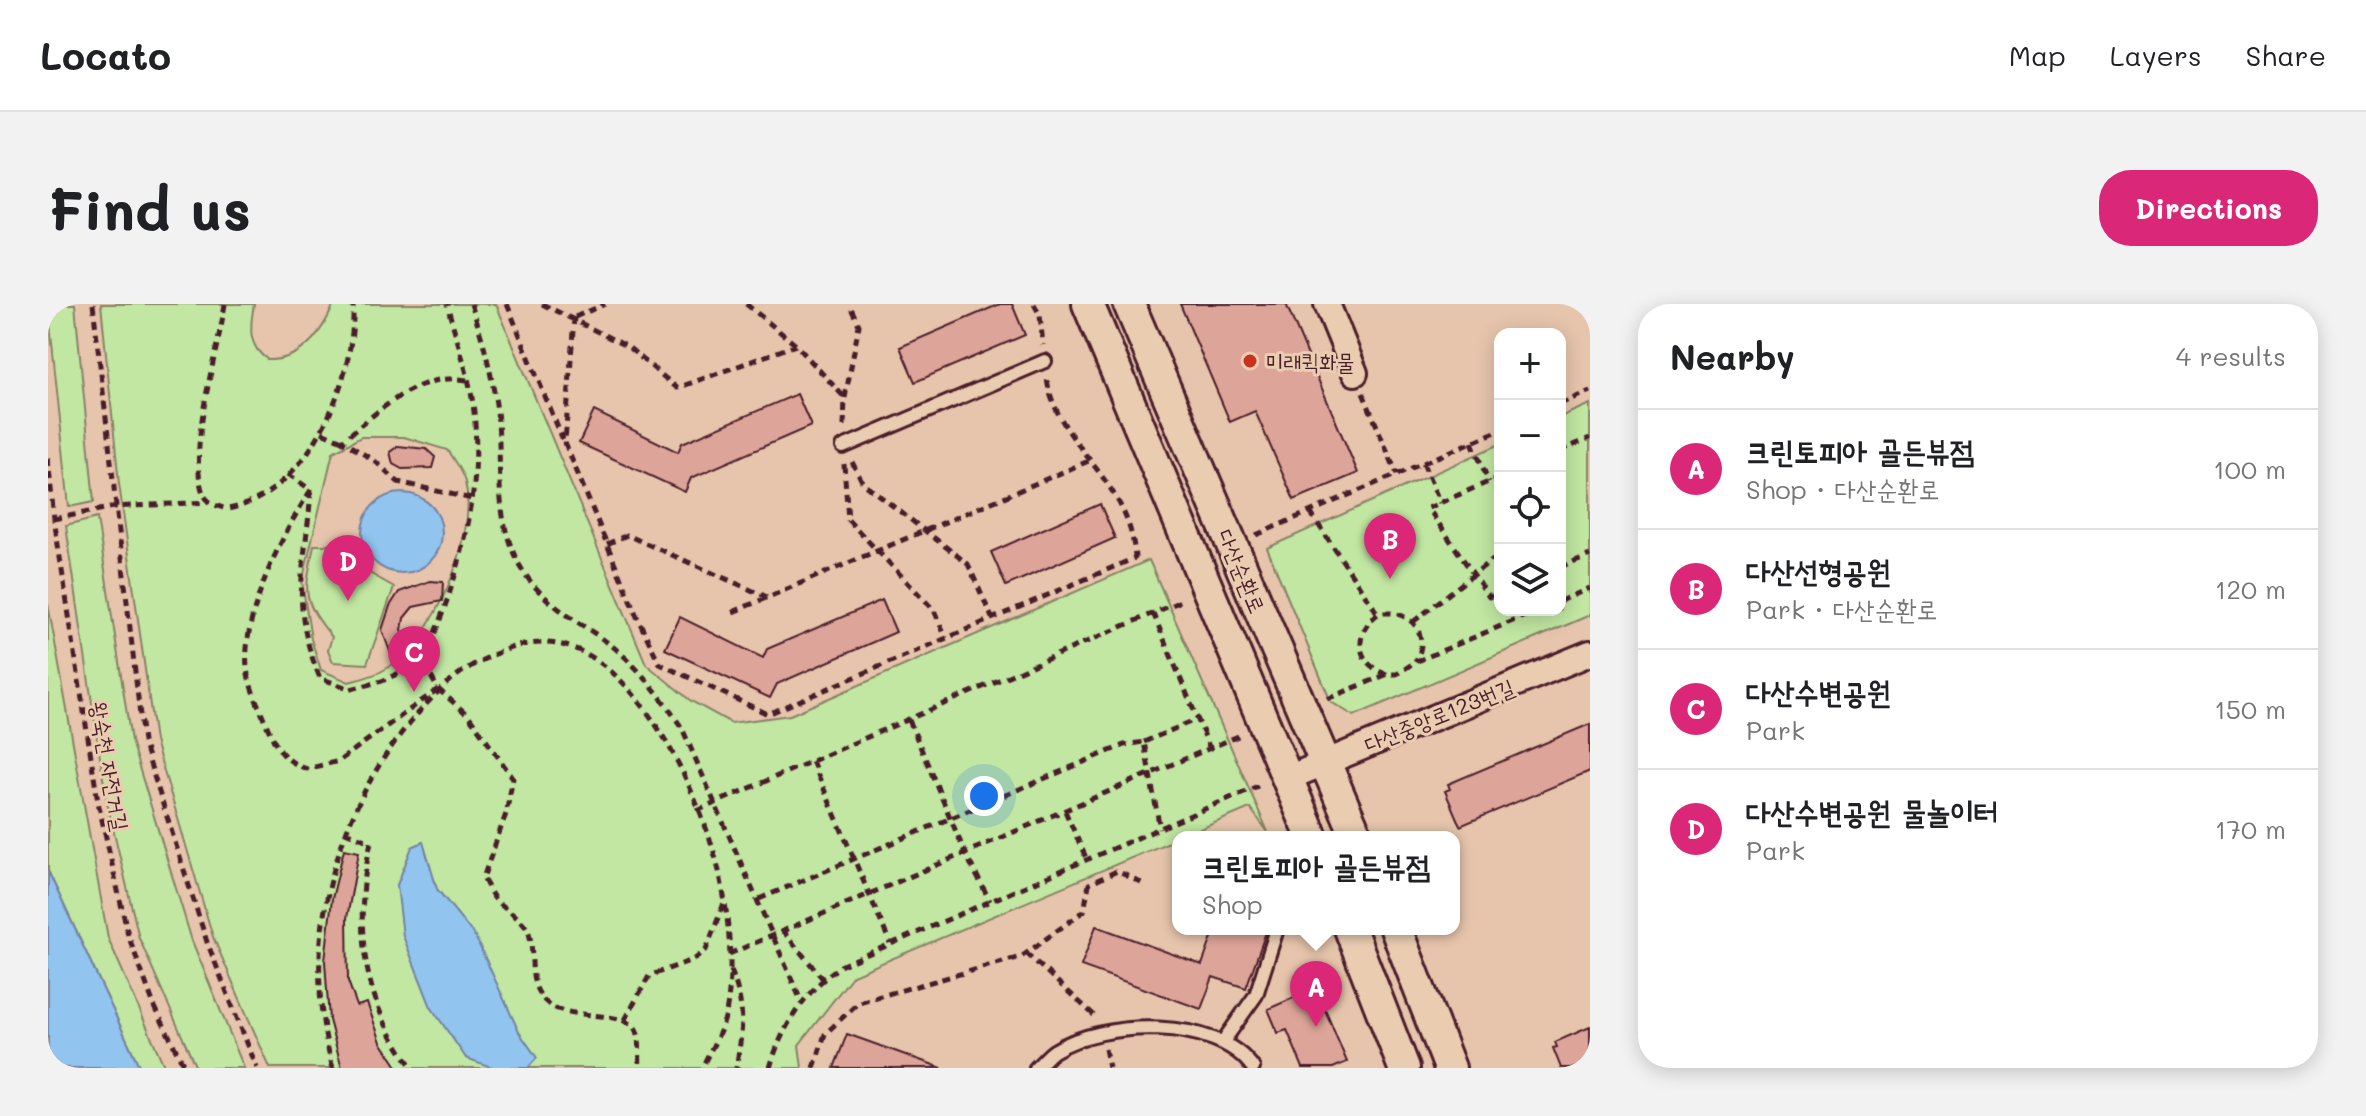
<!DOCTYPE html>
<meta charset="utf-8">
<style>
body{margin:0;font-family:Mali,"Poor Story",sans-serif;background:#f2f2f2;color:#202124}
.controls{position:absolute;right:24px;top:24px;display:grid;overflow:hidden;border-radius:16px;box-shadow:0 4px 20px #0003}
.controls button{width:72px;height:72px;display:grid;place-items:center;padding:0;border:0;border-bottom:2px solid #e0e0e0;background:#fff;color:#202124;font:40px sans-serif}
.you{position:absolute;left:936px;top:492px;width:28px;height:28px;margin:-20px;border:6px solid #fff;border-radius:50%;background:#1a73e8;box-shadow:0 0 0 12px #1a73e833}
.badge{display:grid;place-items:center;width:52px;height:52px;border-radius:50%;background:#db2777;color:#fff;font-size:26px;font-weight:700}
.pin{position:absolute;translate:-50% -66px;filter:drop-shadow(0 2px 4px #0008)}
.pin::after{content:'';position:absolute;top:42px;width:28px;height:24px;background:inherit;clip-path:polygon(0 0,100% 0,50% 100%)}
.popup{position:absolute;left:1124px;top:527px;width:288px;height:104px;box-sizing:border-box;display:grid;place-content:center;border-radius:16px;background:#fff;filter:drop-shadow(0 2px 6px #0005);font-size:26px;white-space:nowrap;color:#757577}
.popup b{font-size:30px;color:#202124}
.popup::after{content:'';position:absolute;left:50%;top:100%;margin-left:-16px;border:16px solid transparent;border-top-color:#fff}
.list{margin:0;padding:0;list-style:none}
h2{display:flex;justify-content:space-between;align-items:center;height:104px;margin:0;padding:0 32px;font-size:34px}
h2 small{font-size:26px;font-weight:400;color:#757577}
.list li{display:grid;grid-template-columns:52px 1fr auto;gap:24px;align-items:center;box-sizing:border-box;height:120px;padding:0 32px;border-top:2px solid #e0e0e0}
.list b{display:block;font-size:30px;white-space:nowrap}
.list p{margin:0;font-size:26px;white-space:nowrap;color:#757577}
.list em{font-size:26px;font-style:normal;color:#757577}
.icon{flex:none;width:44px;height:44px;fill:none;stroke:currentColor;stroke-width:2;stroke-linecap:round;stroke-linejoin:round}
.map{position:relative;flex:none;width:1542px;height:764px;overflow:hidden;border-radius:32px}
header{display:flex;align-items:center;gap:48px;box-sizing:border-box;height:112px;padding:0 40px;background:#fff;border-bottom:2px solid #e0e0e0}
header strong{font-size:38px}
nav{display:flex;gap:44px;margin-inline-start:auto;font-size:28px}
.intro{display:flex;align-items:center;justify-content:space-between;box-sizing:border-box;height:192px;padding:0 48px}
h1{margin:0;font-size:56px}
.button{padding:20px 36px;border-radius:32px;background:#db2777;color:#fff;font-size:28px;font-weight:700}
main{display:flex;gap:48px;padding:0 48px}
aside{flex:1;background:#fff;border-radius:32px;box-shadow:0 4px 20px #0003}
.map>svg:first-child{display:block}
.green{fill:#c1e7a2;stroke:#868366;stroke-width:2;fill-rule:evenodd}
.water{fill:#91c4ee;stroke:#7582a0;stroke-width:2}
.building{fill:#dda499;stroke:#4a1f2b;stroke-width:2}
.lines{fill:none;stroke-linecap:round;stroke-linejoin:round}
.service-casing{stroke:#4a1f2b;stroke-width:18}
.minor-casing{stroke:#4a1f2b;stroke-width:30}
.tertiary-casing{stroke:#4a1f2b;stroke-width:36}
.path{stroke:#4a1f2b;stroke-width:5;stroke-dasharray:8 6;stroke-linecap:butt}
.service{stroke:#eacdb1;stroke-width:12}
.minor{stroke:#eacdb1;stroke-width:24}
.tertiary{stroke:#eacdb1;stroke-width:30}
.poi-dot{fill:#c8321e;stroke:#eacdb1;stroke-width:3}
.labels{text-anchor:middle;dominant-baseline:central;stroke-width:6;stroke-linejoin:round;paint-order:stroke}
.poi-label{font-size:22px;fill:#4a1f2b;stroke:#eacdb1;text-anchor:start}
.street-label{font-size:22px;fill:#4a1f2b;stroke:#eacdb1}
</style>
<header>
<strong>Locato</strong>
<nav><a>Map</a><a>Layers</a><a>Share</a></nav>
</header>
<div class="intro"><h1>Find us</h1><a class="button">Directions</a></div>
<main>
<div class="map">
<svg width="1542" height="764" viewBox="0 0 1542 764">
<rect width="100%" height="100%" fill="#e7c5ac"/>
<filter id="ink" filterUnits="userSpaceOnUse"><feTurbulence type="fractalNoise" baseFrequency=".0125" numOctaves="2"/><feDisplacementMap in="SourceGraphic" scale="16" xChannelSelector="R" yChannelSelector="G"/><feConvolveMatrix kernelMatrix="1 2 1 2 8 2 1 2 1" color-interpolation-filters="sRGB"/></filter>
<g filter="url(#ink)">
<path class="green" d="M 0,0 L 27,0 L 46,198 L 21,203 Z
M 53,0 L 206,0 C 202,22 199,42 220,56 C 254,56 274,29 286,0 L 448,0 L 598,360 L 643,397 L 683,419 L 742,411 L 1101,256 L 1220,528 L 1202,504 L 805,671 L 751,741 L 754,764 L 222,764 L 165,633 L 107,437 L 71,180 ZM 313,133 L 356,133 L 399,146 C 405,155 414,167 417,178 C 431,233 385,338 336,366 C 326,372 312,375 301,378 L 273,366 L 263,335 L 254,278 L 285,148 Z
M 1542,100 L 1542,311 L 1306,412 L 1283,398 L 1219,244 L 1452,140 L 1452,306 L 1512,306 L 1512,113 Z
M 49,214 L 83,437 L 144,637 L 196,764 L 148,764 L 91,634 L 58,494 L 18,222 Z
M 266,241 L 283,241 L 293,253 L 346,283 L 319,360 L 285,358 L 280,346 L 284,333 C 252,294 257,289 266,241 Z
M 0,300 L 60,634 L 117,764 L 92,764 L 0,567 Z"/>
<path class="water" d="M314 229a40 40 0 1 1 80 0a40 40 0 1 1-80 0Z
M 375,538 L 389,585 L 427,632 L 471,728 L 489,754 L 480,764 L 446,764 L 418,754 L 383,703 L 355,632 L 349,581 L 364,543 Z
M 0,567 L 92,764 L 0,764 Z"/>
<path class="building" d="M 952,0 L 964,0 L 977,31 L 867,78 L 852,43 Z
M 1132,0 L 1238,0 L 1310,169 L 1246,196 L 1207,107 L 1182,118 Z
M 749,90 L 763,122 L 643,174 L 637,188 L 531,139 L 546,107 L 630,148 L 634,139 Z
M 350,142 L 378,145 L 387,153 L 384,164 L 354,165 L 345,160 L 342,148 Z
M 1052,200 L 1067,234 L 958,282 L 943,248 Z
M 382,277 L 395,278 L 394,297 L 365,303 L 356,314 L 354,326 L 359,339 L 343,350 L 334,326 L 342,302 L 351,288 Z
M 834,296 L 848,328 L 729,380 L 722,394 L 617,345 L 632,313 L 715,354 L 719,345 Z
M 1542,420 L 1542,467 L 1412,522 L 1397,487 L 1402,485 L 1400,480 Z
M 296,545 L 311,548 L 299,614 L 300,677 L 309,702 L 319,699 L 333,738 L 350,764 L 294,764 L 281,716 L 277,657 L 284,595 Z
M 1048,622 L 1154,661 L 1167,625 L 1219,625 L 1198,684 L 1165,673 L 1153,705 L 1033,662 Z
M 1268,684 L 1299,758 L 1285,764 L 1255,764 L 1239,726 L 1230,729 L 1220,705 Z
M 1542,723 L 1542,764 L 1513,764 L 1505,744 L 1509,743 L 1507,738 Z
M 799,730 L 894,764 L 786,764 Z"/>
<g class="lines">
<defs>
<path id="service" d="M 795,143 L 997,57
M 1174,739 L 1208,691 L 1229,625
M 988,764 C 994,759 1000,751 1006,747 C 1054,716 1170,712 1205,764"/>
<path id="minor" d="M 1279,0 L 1307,69
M 1240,474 L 1542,349"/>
<path id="tertiary" d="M 1040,0 L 1264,533
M 1081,0 L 1309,533
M 1302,625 L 1356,764
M 1348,625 L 1402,764"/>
</defs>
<use href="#service" class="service-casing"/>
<use href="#minor" class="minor-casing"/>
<use href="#tertiary" class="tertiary-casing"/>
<path class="path" d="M 45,0 L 95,438 L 159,638 L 209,764
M 177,0 C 170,48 139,144 155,189 C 159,199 170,203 180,205 C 262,190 308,74 305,0
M 423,0 C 435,35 444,70 449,107 C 455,161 444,212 472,262 C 494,300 529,316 563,341 C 592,364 614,394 634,424 L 754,699
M 459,0 L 515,136
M 494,0 L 580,43 L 629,84 L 748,41
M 698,0 L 748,41 L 797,94
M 986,0 L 992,11 L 995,41
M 526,13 L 517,139 L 590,315 L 612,360 L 720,410 L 1087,254 C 1083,176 1008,141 999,75
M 527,13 L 557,0
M 419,76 C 370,67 330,108 294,137 L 327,157 L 350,178 L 424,195
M 1315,89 L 1349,170
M 1512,100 L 1542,87
M 796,122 L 797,94 L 811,21 L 801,0
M 274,128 L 294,137
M 1424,138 L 1441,178
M 1512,147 L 1542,134
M 0,154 L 6,215 L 50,498 L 80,631 L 106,701 L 137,764
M 804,158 L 815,179 L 920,260 L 944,314
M 1375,159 L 1392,199
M 796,160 L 800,216 L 886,306 L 898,334
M 240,170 L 263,186 C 258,263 240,298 272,374 L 303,385 L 334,377 L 375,358
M 1452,173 L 1380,204 L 1441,293 L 1452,288
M 263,186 C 234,230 194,310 199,364 C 201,382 210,400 217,417 C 227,441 233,456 259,465 L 291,457 L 390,385 L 375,358 C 409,278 435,196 426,108 C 422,71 408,35 399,0
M 1262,208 L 1330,310
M 6,215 L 66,203 L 161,198
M 1208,231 L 1452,126
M 559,240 L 579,231 L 719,293
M 1512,263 L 1542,251
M 1512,297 L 1542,284
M 685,308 L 1043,156
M 1105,309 L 1162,445
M 1365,318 L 1445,255
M 1339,370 C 1307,361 1305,328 1330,310 C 1360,303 1385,330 1367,358
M 390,385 L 421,412 L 465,474 L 458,510 L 435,574 C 439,581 442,589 447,595 C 458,606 476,614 481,629 C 488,654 477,679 499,699 C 519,717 580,705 589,727 C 593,738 591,753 592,764
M 1279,395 L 1340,370 L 1349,370 L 1367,358 L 1491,306
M 861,416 L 917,549 L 942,597
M 1096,438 L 1149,415
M 764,457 L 842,639
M 649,507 L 1133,297
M 1017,507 L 1039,556
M 297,528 L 323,538 C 305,618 313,698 365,764
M 711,595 L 1076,441 L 1096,438 L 1112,525
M 734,626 L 775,675
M 978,649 L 1048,713
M 681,650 L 1195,430
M 683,666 C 698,707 695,723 688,764
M 577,716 L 601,672 L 647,655 L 658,646 L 676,599
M 1057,745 L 1061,764
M 285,764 C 251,648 284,515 359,422 C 380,398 397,377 425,361 C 454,345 485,333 518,342 C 596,362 658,503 673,576 C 681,616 686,668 678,709 C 675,727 661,747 654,764
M 722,764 C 733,724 759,684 794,661 L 1210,482
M 766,764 L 777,730 L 811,698 L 973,653 L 1036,607 L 1041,580 L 1069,567 L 1095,580"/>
<use href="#service" class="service"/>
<use href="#minor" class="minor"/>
<use href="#tertiary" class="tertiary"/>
</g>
</g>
<circle class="poi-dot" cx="1202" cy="57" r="8"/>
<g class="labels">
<g class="poi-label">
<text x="1218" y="57">미래퀵화물</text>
</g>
<g class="street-label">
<text transform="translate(1194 267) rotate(67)">다산순환로</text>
<text transform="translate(1391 411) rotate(-22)">다산중앙로123번길</text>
<text transform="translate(62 462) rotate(80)">왕숙천 자전거길</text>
</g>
</g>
</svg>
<div class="controls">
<button>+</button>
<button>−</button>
<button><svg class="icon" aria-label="locate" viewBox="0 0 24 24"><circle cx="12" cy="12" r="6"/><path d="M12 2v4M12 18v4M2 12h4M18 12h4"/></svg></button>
<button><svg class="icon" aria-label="layers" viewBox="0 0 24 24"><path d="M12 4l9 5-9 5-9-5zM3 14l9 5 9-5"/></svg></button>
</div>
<div class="you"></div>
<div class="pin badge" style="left:1268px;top:723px">A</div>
<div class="popup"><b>크린토피아 골든뷰점</b>Shop</div>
<div class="pin badge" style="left:1342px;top:275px">B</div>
<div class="pin badge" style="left:366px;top:388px">C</div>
<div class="pin badge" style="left:300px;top:297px">D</div>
</div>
<aside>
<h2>Nearby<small>4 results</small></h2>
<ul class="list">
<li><span class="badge">A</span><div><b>크린토피아 골든뷰점</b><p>Shop · 다산순환로</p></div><em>100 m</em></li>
<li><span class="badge">B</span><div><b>다산선형공원</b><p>Park · 다산순환로</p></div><em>120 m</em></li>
<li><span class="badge">C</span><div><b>다산수변공원</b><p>Park</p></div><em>150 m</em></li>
<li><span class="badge">D</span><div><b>다산수변공원 물놀이터</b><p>Park</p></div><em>170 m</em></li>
</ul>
</aside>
</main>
